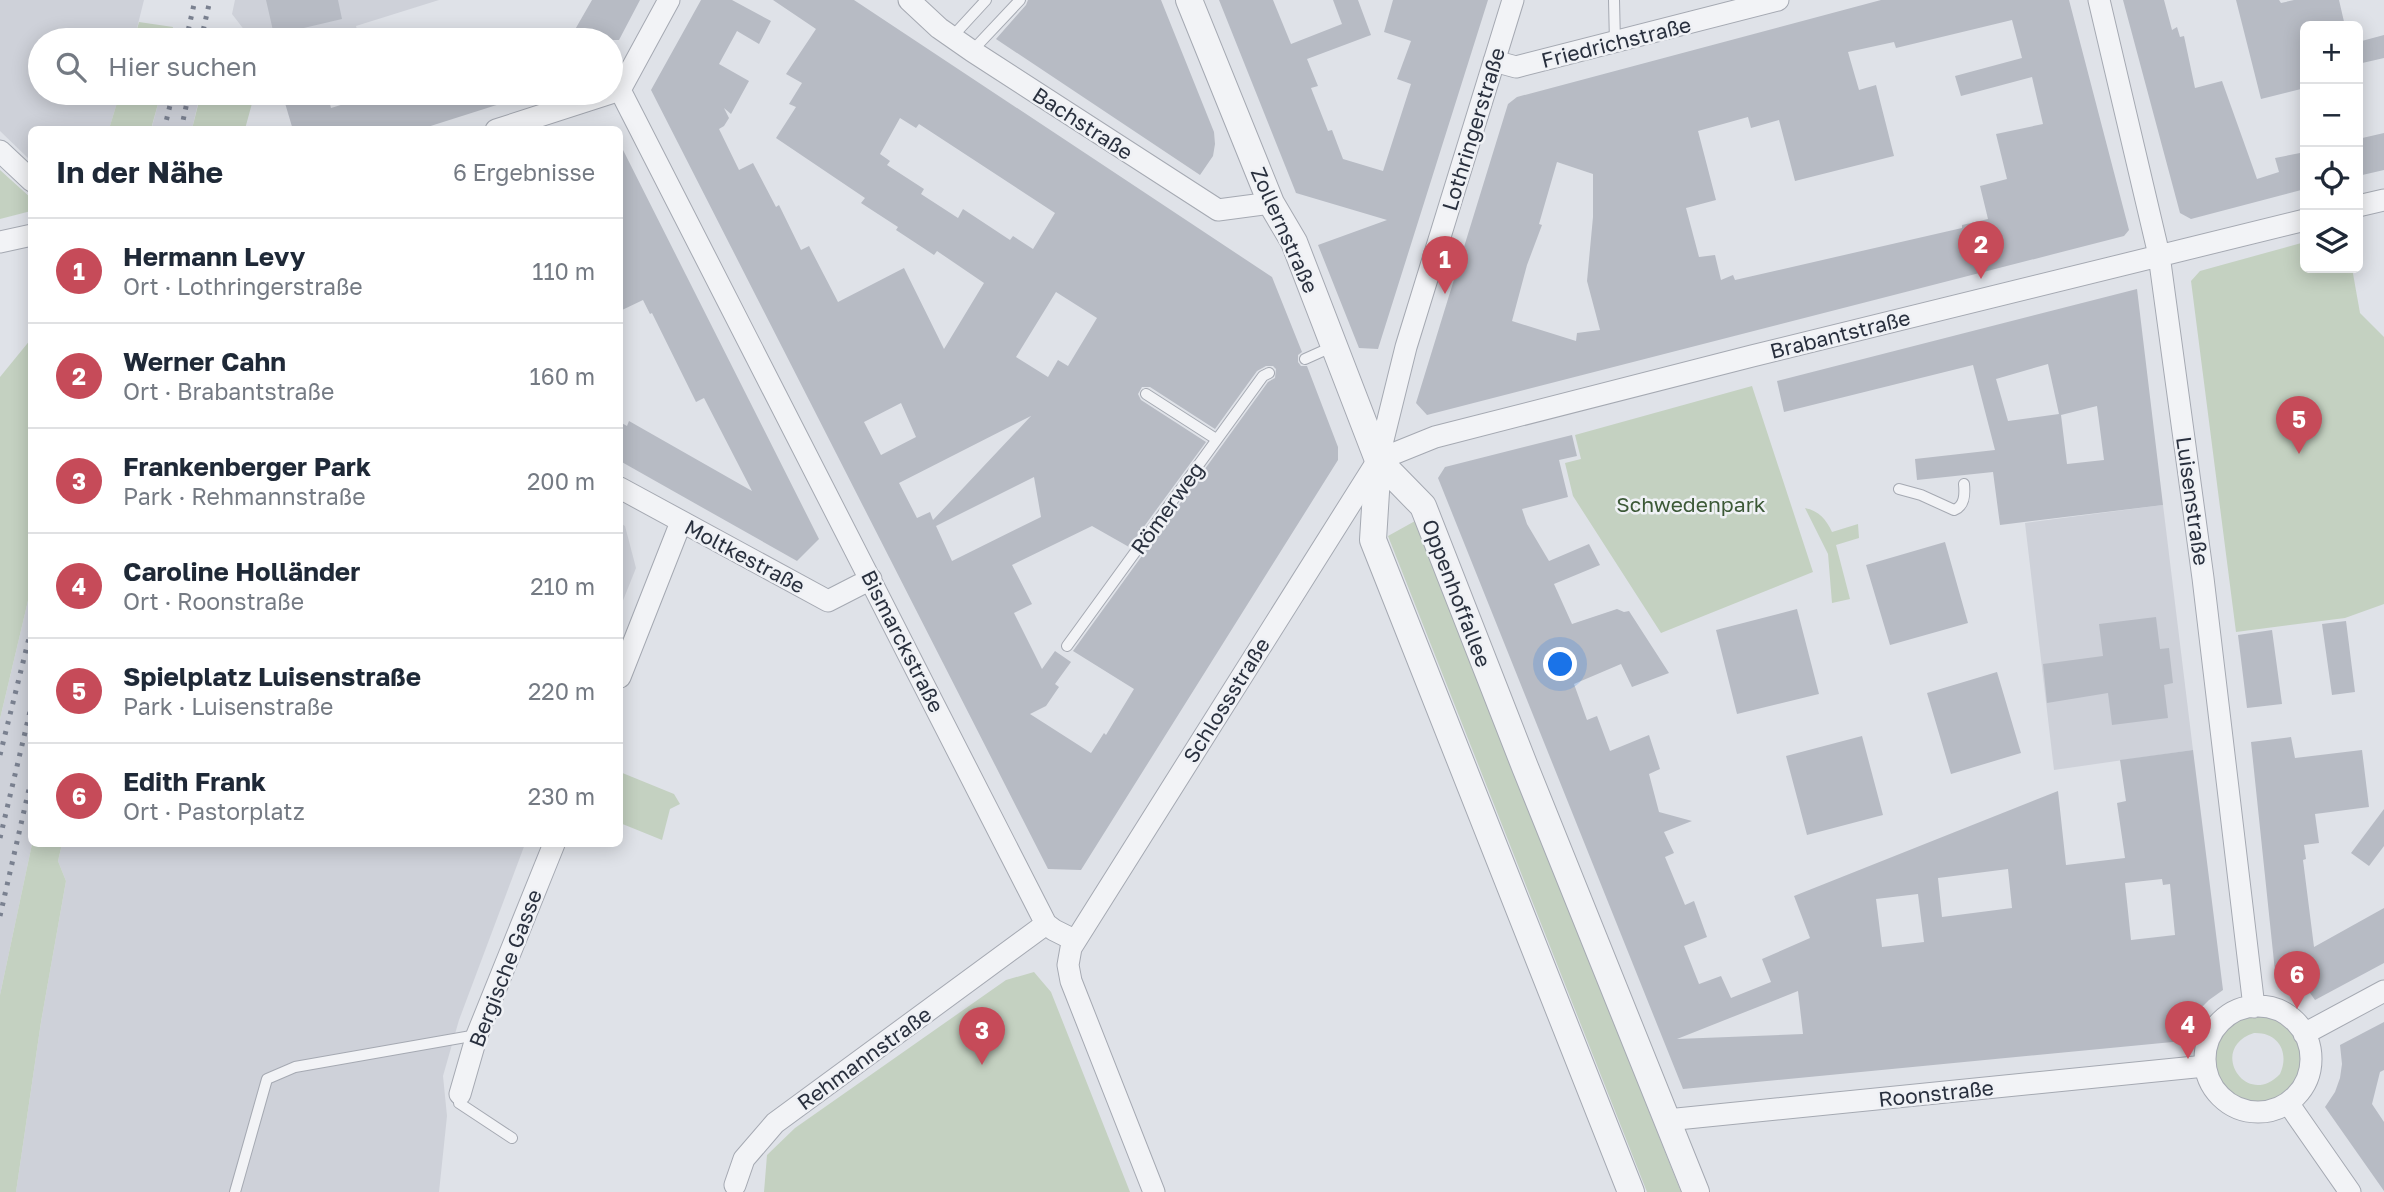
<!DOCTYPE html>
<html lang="de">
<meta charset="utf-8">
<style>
body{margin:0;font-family:"Golos Text",sans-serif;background:#f2f2f3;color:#1f2937}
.controls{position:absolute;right:21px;top:21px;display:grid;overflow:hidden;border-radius:10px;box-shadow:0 4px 18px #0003}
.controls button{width:63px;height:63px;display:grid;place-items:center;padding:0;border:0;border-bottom:2px solid #e0e1e3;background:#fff;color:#1f2937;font:35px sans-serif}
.you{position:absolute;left:1561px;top:665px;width:24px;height:24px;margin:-18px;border:5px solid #fff;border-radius:50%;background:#1a73e8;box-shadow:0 0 0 10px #1a73e833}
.badge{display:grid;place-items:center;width:46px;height:46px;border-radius:50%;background:#c64b59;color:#fff;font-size:23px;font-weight:700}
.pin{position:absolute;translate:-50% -58px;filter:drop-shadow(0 2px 4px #0008)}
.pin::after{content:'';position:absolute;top:37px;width:24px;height:21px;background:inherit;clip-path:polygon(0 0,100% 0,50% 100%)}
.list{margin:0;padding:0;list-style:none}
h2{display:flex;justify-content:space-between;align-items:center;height:91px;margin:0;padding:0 28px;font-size:30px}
h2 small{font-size:23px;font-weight:400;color:#747a83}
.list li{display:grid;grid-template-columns:46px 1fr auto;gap:21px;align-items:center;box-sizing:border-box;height:105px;padding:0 28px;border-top:2px solid #e0e1e3}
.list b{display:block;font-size:26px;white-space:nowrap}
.list p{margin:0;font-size:23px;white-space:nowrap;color:#747a83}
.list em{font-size:23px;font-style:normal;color:#747a83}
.icon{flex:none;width:38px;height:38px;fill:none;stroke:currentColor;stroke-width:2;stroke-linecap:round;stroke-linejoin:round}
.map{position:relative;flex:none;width:2384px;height:1192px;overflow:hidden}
.search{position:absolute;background:#fff;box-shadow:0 4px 18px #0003;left:28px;top:28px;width:595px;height:77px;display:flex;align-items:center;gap:18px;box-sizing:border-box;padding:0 24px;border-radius:38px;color:#747a83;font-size:26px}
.panel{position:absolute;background:#fff;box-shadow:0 4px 18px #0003;left:28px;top:126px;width:595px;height:721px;border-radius:10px}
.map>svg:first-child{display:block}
.built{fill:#ced1d9}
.green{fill:#c4d1c1;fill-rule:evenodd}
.building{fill:#b7bbc4;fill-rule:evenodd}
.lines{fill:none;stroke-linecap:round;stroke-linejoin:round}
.service-casing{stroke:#a5a9b2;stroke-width:12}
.minor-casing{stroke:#a5a9b2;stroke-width:23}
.tertiary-casing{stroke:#a5a9b2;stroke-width:28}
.service{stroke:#f2f3f6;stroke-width:10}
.minor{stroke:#f2f3f6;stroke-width:21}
.tertiary{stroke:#f2f3f6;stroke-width:26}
.rail{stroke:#7a8190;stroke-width:5;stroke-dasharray:3.5 7;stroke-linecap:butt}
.labels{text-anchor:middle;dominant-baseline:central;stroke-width:5;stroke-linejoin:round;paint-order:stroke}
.street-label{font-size:21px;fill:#29303e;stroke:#eff1f5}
.park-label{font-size:21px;fill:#3c5937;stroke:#eff1f5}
</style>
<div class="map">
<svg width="2384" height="1192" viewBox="0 0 2384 1192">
<rect width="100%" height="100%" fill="#dfe2e8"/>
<path class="built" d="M 0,0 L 144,0 L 134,40 L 40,40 L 40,93 L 120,93 L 109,129 L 32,130 L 31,161 L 0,131 Z
M 235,0 L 439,0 L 356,26 L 360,40 L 252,40 L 232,14 Z
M 160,97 L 198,103 L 192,129 L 151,130 Z
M 2163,505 L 2193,750 L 2054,770 L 2025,523 Z
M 620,523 L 625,526 L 636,568 L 620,608 Z
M 31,588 L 32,844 L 0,995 L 0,719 Z
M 62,844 L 525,844 L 459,1020 L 443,1076 L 447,1116 L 439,1192 L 16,1192 L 41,1022 L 66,881 L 58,861 Z"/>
<path class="green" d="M 139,22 L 173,27 L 171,40 L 134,40 Z
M 120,93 L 161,93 L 151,129 L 109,129 Z
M 201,93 L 259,93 L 258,95 L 254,96 L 245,129 L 192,129 Z
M 0,170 L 31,198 L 31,211 L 0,219 Z
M 2305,242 L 2305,268 L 2352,268 L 2360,313 L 2384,337 L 2384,604 L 2345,618 L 2236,632 L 2191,281 L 2200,271 Z
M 31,339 L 31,588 L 0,719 L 0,377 Z
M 1752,386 L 1813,572 L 1661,633 L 1573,496 L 1565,463 L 1581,459 L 1575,435 Z
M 1805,508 C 1819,511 1826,519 1832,532 L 1858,524 L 1859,538 L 1836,545 L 1850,599 L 1832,603 L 1828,554 Z
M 1415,521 L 1681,1192 L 1647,1192 L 1388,536 Z
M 620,772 L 674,794 L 680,804 L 670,809 L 662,840 L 620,823 Z
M 32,844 L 62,844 L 58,861 L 66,881 L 41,1022 L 16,1192 L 0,1192 L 0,995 Z
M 1034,972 L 1051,992 L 1130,1192 L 764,1192 L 767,1155 L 795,1128 L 1006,980 Z
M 2250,1015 C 2285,1015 2315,1043 2297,1079 C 2293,1086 2286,1093 2278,1097 C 2226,1126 2183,1040 2250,1015 ZM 2254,1033 C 2278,1032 2290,1052 2280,1074 C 2246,1110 2207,1048 2254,1033 Z"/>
<path class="building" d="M 266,0 L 338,0 L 342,19 L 274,35 Z
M 592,0 L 640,0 L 619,40 L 569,40 Z
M 701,0 L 732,0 L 771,21 L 759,44 L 737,31 L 719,64 L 749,81 L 731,114 L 724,108 L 729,118 L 724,126 L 719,129 L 739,170 L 753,163 L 776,207 L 779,205 L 801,250 L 809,246 L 838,302 L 904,268 L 944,349 L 984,283 L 937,251 L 934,255 L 896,230 L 898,227 L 861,203 L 865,198 L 776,138 L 796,107 L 789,104 L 802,83 L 786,74 L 816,29 L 773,0 L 854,0 L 1272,277 L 1302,352 L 1298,355 L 1298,362 L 1301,366 L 1307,366 L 1338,447 L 1338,460 L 1081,870 L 1048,869 L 651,90 ZM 900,118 L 916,128 L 919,124 L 1055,213 L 1033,249 L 1013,236 L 1010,240 L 963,209 L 958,218 L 921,194 L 924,189 L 887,165 L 890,161 L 880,154 ZM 1056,292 L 1097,318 L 1068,366 L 1058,360 L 1048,377 L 1016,357 ZM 1266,366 L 1273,366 L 1276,369 L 1275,378 L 1268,382 L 1073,651 L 1134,689 L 1106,735 L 1104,733 L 1091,753 L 1030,714 L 1046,706 L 1059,687 L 1055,684 L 1071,662 L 1055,651 L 1042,669 L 1014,613 L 1032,604 L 1012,565 L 1092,526 L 1129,547 L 1206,442 L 1141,400 L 1138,394 L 1142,387 L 1150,387 L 1215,429 L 1257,371 ZM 901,403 L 916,437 L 881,455 L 864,422 ZM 1031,416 L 933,520 L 930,512 L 917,518 L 899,483 ZM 1034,477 L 1041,517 L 952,561 L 936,526 Z
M 1028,0 L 1161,0 L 1214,132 L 1215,144 L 1213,156 L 1200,175 L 996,39 L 1026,5 Z
M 1219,0 L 1273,0 L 1291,44 L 1342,24 L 1333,0 L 1358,0 L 1371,35 L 1307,59 L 1318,86 L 1311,88 L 1328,131 L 1332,130 L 1343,159 L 1383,171 L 1411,84 L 1397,79 L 1411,41 L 1384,32 L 1393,0 L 1488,0 L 1378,349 L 1359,348 L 1318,245 L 1387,220 L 1296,193 Z
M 1881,0 L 2069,0 L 2129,230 L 2124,236 L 1427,415 L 1416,403 L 1508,104 L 1517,97 ZM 2012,20 L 2022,58 L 1955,76 L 1961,96 L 2032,77 L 2043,124 L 1996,134 L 2007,179 L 1980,186 L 1988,219 L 1962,225 L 1962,228 L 1735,280 L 1733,275 L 1721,280 L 1715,255 L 1699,257 L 1686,208 L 1716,200 L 1698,131 L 1748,117 L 1751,128 L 1779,120 L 1795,181 L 1894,156 L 1876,85 L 1859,90 L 1848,52 L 1894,42 L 1896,48 ZM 1557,162 L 1593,174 L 1593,217 L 1587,281 L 1600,330 L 1577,333 L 1576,341 L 1512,321 L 1527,265 L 1542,225 L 1539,224 Z
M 2123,0 L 2164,0 L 2172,30 L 2177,27 L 2180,37 L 2184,36 L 2195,88 L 2222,81 L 2257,179 L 2279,172 L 2275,158 L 2300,153 L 2305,173 L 2305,189 L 2191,219 L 2180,213 Z
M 2236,0 L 2279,0 L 2281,3 L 2294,0 L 2339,0 L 2345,26 L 2305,26 L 2305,88 L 2261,99 Z
M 2384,35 L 2384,58 L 2358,64 L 2358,42 Z
M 282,93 L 327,93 L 331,108 L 379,93 L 521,93 L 522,97 L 418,130 L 293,130 Z
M 2384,133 L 2384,170 L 2358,176 L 2358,139 Z
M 620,144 L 819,539 L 797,561 L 620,461 L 620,422 L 627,426 L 629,421 L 752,491 L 704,398 L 696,402 L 652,313 L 650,314 L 643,300 L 620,311 Z
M 2137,289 L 2163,505 L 2000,525 L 1993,472 L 1917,480 L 1915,459 L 1995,450 L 1973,365 L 1784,412 L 1777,381 ZM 2048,364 L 2059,414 L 2008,421 L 1996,379 ZM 2097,406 L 2104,460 L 2067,464 L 2061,415 Z
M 1572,435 L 1577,456 L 1559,460 L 1568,497 L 1522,509 L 1527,524 L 1549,561 L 1589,544 L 1600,565 L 1554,584 L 1572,624 L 1617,609 L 1624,612 L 1629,611 L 1669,673 L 1632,687 L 1621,664 L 1574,684 L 1587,720 L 1597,716 L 1610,751 L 1649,735 L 1660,769 L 1649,774 L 1659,812 L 1692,821 L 1664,832 L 1674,853 L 1665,857 L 1685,905 L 1694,901 L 1707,937 L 1684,946 L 1699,984 L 1721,976 L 1731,998 L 1771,982 L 1762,959 L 1810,938 L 1794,896 L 2058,791 L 2066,865 L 2125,858 L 2117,803 L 2126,801 L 2120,760 L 2193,750 L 2223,990 L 2209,1000 L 2198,1011 L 2189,1024 L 2183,1041 L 1683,1089 L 1438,478 L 1445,467 ZM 2008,869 L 2012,908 L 1942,917 L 1938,878 ZM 2162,879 L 2163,885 L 2170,884 L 2175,935 L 2131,940 L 2125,883 ZM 1918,894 L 1924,942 L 1882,947 L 1876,899 ZM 1798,991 L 1803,1034 L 1677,1039 Z
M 1945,542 L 1968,623 L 1890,645 L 1866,565 Z
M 1797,609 L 1819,694 L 1737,714 L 1716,630 Z
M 2156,617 L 2160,649 L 2169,648 L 2173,683 L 2164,685 L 2168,718 L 2112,725 L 2108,693 L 2047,703 L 2043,664 L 2103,656 L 2099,624 Z
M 2346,621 L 2355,692 L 2332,695 L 2322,624 Z
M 2272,630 L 2282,704 L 2247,708 L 2238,635 Z
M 1997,672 L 2021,753 L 1951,774 L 1927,693 Z
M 1862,736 L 1883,815 L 1807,835 L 1786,756 Z
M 2291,737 L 2295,758 L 2362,750 L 2369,807 L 2315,814 L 2319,843 L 2304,845 L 2306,859 L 2303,860 L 2314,947 L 2384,908 L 2384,963 L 2315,1000 L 2310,993 L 2300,987 L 2276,981 L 2251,742 Z
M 2384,809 L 2384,846 L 2369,866 L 2351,853 Z
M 2384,1022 L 2384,1070 L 2380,1072 L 2372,1104 L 2384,1122 L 2384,1191 L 2325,1107 L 2335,1092 L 2340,1078 L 2342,1064 L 2340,1045 Z"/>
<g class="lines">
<defs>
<path id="service" d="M 1614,0 L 1615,43
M 952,37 L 986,0
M 972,51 L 1020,0
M 1305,359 L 1334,346
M 1146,394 L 1216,439
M 1899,489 L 1921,495 L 1954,510 C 1965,506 1965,494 1964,484
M 1067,646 L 1263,376 L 1269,373
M 460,1094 L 459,1103 L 512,1138
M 235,1192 L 267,1079 L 295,1067 L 477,1035"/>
<path id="minor" d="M 909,0 L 939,28 L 972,51 L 1218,210 L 1271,203
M 2099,0 L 2159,255 L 2203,578 L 2254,1007
M 1494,61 L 1516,67 L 1778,0
M 620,90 L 1046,924 L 1054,930 L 1074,940
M 496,130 L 620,90 L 669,0
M 0,151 L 32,181
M 2358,206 L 2384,200
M 0,242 L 32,235
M 1378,460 L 1435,437 L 1752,356 L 2305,220
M 620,488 L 828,601 L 871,579
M 620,677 L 681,522
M2205 1059a53 53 0 1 1 106 0a53 53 0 1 1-106 0Z
M 2304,1034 L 2384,991
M 460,1094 L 477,1035 L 554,844
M 2288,1103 L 2350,1192
M 1667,1120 L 2205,1066
M 735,1185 L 744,1159 L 775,1123 L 1046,924
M 1154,1192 L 1071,981 L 1068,965 L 1071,948 L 1378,460 L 1406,347 L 1513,0"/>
<path id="tertiary" d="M 1189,0 L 1271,203 L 1294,242 L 1378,460 L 1423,506 L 1525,767 L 1696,1192
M 1378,460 L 1373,540 L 1631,1192"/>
</defs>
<use href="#service" class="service-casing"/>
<use href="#minor" class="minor-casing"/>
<use href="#tertiary" class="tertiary-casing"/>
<use href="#service" class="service"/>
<use href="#minor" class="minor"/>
<use href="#tertiary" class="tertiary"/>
<path class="rail" d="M 186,40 L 195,0
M 201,40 L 210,0
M 164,130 L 173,93
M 181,130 L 189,93
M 0,755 L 32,626
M 0,838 L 32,703
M 0,916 L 32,776"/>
</g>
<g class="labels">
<g class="street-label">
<text transform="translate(1616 42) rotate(-14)">Friedrichstraße</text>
<text transform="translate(1083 123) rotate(33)">Bachstraße</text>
<text transform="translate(1473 129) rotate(-73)">Lothringerstraße</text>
<text transform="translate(1285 230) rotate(66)">Zollernstraße</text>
<text transform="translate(1840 334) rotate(-14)">Brabantstraße</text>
<text transform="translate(2193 501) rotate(82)">Luisenstraße</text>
<text transform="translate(1167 508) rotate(-54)">Römerweg</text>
<text transform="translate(745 556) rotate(28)">Moltkestraße</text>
<text transform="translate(1457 593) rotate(69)">Oppenhoffallee</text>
<text transform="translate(903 641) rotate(63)">Bismarckstraße</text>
<text transform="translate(1226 700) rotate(-58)">Schlossstraße</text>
<text transform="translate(505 968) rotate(-69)">Bergische Gasse</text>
<text transform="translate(864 1058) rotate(-36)">Rehmannstraße</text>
<text transform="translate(1936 1093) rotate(-6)">Roonstraße</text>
</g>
<g class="park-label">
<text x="1691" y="504">Schwedenpark</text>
</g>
</g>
</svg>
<div class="controls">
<button>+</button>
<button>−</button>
<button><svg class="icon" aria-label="locate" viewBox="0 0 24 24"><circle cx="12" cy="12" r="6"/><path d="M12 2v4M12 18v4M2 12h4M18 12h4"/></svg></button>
<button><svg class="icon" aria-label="layers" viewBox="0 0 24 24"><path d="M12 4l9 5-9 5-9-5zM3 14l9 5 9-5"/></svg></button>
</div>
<div class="you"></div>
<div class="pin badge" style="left:1445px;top:294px">1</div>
<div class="pin badge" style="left:1981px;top:279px">2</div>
<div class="pin badge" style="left:982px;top:1065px">3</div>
<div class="pin badge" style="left:2188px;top:1059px">4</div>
<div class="pin badge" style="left:2299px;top:454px">5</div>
<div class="pin badge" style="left:2297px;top:1009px">6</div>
<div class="search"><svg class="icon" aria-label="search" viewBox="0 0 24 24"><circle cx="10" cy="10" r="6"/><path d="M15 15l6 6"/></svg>Hier suchen</div>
<section class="panel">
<h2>In der Nähe<small>6 Ergebnisse</small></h2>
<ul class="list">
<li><span class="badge">1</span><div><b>Hermann Levy</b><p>Ort · Lothringerstraße</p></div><em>110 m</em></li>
<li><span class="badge">2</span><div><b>Werner Cahn</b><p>Ort · Brabantstraße</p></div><em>160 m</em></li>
<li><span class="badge">3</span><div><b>Frankenberger Park</b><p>Park · Rehmannstraße</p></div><em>200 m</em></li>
<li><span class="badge">4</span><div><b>Caroline Holländer</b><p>Ort · Roonstraße</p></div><em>210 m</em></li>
<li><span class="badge">5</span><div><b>Spielplatz Luisenstraße</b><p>Park · Luisenstraße</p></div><em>220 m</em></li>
<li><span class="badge">6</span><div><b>Edith Frank</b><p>Ort · Pastorplatz</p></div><em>230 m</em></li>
</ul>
</section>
</div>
